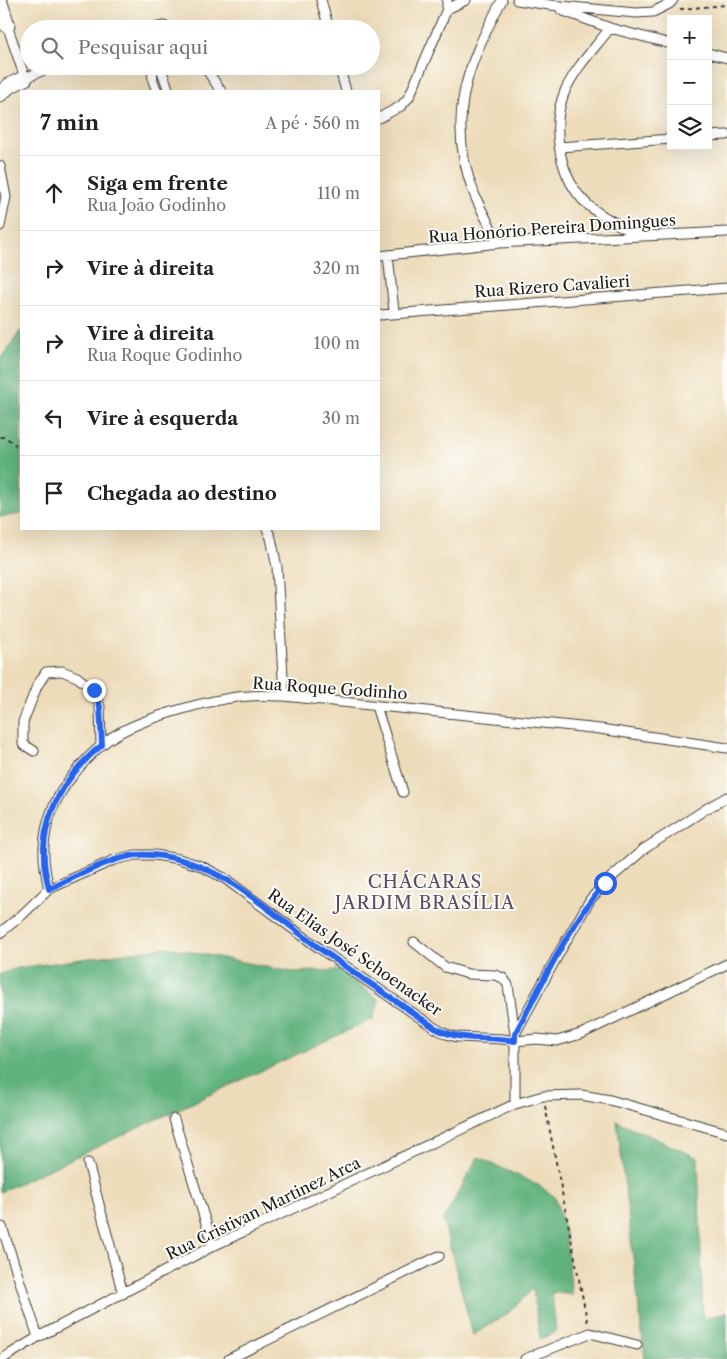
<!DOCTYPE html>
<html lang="pt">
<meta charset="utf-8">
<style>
body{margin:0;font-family:"Libre Caslon Text",serif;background:#f6f6f6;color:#222}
.controls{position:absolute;right:15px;top:15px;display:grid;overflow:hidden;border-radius:0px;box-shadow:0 5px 20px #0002}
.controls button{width:45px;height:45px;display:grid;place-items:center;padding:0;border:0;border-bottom:1px solid #e0e0e0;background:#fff;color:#222;font:25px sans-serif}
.stop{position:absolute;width:15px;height:15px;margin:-11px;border:4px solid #2563eb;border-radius:50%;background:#fff}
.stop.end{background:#2563eb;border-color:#fff;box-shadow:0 1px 5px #0008}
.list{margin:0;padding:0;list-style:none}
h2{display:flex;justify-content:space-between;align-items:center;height:65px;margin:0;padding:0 20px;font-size:21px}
h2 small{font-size:16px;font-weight:400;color:#767676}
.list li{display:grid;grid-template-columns:32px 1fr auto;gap:15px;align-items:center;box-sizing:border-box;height:75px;padding:0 20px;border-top:1px solid #e0e0e0}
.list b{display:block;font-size:19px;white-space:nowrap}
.list p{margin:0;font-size:16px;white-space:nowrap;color:#767676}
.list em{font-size:16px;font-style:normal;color:#767676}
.icon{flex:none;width:28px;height:28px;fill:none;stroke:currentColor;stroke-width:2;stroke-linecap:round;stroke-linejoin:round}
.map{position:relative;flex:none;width:727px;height:1359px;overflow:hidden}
.search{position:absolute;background:#fff;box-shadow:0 5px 20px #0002;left:20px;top:20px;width:360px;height:55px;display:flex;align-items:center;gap:12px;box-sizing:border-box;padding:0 18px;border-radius:28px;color:#767676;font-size:19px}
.panel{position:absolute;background:#fff;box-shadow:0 5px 20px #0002;left:20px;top:90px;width:360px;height:440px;border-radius:0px}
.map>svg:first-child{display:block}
.forest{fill:#61b27e;stroke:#3e674d}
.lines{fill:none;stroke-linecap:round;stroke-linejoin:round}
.minor-casing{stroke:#3b3934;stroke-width:11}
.trunk-casing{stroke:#3b3934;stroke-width:17}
.path{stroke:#3b3934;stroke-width:2;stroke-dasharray:4 4;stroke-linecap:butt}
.minor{stroke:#fff;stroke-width:9}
.trunk{stroke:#fff;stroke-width:15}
.route{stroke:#2563eb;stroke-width:6}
.labels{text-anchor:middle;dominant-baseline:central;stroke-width:4;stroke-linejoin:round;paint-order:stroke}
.street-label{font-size:16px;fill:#1c1c1c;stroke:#fdfcf7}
.neighbourhood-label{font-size:18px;letter-spacing:1px;fill:#594d64;stroke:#fdfcf7}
</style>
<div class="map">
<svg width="727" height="1359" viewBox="0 0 727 1359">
<rect width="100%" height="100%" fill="#fdfcf7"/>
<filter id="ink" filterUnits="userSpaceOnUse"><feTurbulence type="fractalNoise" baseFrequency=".02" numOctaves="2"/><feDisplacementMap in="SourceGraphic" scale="10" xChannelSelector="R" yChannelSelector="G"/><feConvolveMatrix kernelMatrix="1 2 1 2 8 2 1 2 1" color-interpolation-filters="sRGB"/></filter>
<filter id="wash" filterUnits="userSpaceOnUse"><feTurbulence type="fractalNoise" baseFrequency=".0096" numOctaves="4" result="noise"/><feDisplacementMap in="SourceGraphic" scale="20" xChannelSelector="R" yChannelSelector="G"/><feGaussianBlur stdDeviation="1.12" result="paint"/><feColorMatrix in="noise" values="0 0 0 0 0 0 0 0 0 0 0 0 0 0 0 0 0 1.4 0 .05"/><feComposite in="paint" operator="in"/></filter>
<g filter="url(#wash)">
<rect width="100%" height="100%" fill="#eddcba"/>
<path class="forest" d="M 21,330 L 21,514 L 0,517 L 0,358 L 4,355 Z
M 167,947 L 293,972 L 340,970 L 379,1000 L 373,1019 L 0,1192 L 0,974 L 18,968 Z
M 617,1121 L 698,1158 L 703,1319 L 727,1312 L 727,1359 L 645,1359 Z
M 478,1157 L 538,1185 L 555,1197 L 565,1233 L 572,1295 L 552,1292 L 556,1332 L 540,1339 L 533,1289 L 507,1314 L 473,1335 L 443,1220 Z"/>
</g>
<g filter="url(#ink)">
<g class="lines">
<defs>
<path id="minor" d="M 321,0 L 329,29
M 517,0 L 550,5 L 636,13 L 653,12 L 669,4 L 673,0
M 447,9 L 466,0
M 561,10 L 610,28 L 671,44
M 6,22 L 25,78 L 54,66
M 610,28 C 595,48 575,68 565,91 C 550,126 559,179 588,205 C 603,218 623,227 641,236
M 148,29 L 164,26 L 175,29
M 708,53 L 727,58
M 152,66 L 153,81 L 157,91
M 160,66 L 169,91
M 204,66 L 221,91
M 339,66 L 346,91
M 379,118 L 401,106 L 409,97 L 447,9 L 447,0
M 708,136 L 727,135
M 559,147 L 671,139
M 0,166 L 6,197 L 0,226
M 499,243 C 491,228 482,212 475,196 C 445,120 466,67 502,0
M 388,255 L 394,312
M 379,256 L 499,243 L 727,232
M 379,315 L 727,288
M 267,529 L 271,538 L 277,567 L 284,696
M 376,706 L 403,792
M 34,751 L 23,744 L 23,722 L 37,686 L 46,672 L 62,671 L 77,677 L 94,690 L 100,707 L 101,745
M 49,889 C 46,876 43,862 44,848 C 45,821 56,796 73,775 C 83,762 95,750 108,740 C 136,719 214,698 249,696 C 261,695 272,696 284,696 L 600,729 L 727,748
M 0,933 L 22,915 L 49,889 L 114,860 L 135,855 L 155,855 L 179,859 L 201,866 L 224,878 L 319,948 L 435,1028 L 446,1034 L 457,1037 L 502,1039 L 515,1041 L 537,1039 L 557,1041 L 581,1034 L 727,964
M 414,942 L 445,967 L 468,974 L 495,975 L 503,978 L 508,985 L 515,1034
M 515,1104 L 515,1034 L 559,953 L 590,900 L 605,883 L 644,849 L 706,809 L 727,797
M 174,1119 L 213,1246
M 88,1163 L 123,1294
M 2,1227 L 38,1337
M 2,1359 L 38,1337 L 213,1246 L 515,1104 L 543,1096 L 581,1095 L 610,1100 L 727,1133
M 229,1359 L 439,1256
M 525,1359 L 590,1333 L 637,1345"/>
<path id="trunk" d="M 0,3 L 7,25
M 0,94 L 9,86 L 25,78"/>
</defs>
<use href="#minor" class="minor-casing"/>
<use href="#trunk" class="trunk-casing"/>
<path class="path" d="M 680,9 L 727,5
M 0,437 L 5,437 L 21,449
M 545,1106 L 588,1325"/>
<use href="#minor" class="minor"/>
<use href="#trunk" class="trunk"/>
</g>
</g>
<g class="lines" filter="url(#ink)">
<path class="route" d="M 94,690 L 100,707 L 102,745 C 67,773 42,813 44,859 C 44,869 47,879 49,889 C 74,878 111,857 137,855 C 210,851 264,908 319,948 C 357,975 396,1001 435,1028 C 463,1043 485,1035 515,1041 L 515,1034 C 543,983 567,928 605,883"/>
</g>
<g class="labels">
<g class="street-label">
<text transform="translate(552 228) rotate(-4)">Rua Honório Pereira Domingues</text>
<text transform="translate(552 286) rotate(-4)">Rua Rizero Cavalieri</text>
<text transform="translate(330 688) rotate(4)">Rua Roque Godinho</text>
<text transform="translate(355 952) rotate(35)">Rua Elias José Schoenacker</text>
<text transform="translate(263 1208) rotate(-26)">Rua Cristivan Martinez Arca</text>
</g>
<g class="neighbourhood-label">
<text x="425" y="882">CHÁCARAS<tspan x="425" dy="21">JARDIM BRASÍLIA</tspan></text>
</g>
</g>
</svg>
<div class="controls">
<button>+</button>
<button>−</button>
<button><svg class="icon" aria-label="layers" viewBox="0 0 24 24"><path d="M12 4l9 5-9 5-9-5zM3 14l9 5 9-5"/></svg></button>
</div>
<div class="stop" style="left:605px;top:883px"></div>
<div class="stop end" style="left:94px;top:690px"></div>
<div class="search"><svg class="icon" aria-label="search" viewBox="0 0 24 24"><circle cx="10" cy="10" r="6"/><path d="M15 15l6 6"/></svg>Pesquisar aqui</div>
<section class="panel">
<h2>7 min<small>A pé · 560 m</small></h2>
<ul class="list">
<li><svg class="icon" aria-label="ahead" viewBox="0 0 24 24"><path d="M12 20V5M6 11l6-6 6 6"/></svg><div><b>Siga em frente</b><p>Rua João Godinho</p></div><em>110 m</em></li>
<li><svg class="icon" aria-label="right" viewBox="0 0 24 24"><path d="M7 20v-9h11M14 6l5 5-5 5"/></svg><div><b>Vire à direita</b></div><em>320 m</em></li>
<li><svg class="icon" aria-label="right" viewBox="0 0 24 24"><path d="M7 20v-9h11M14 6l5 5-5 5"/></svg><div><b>Vire à direita</b><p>Rua Roque Godinho</p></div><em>100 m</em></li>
<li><svg class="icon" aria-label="left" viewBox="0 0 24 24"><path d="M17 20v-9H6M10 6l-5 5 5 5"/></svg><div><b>Vire à esquerda</b></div><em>30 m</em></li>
<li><svg class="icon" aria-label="arrive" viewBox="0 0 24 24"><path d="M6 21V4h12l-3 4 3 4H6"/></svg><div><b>Chegada ao destino</b></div></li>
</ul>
</section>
</div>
